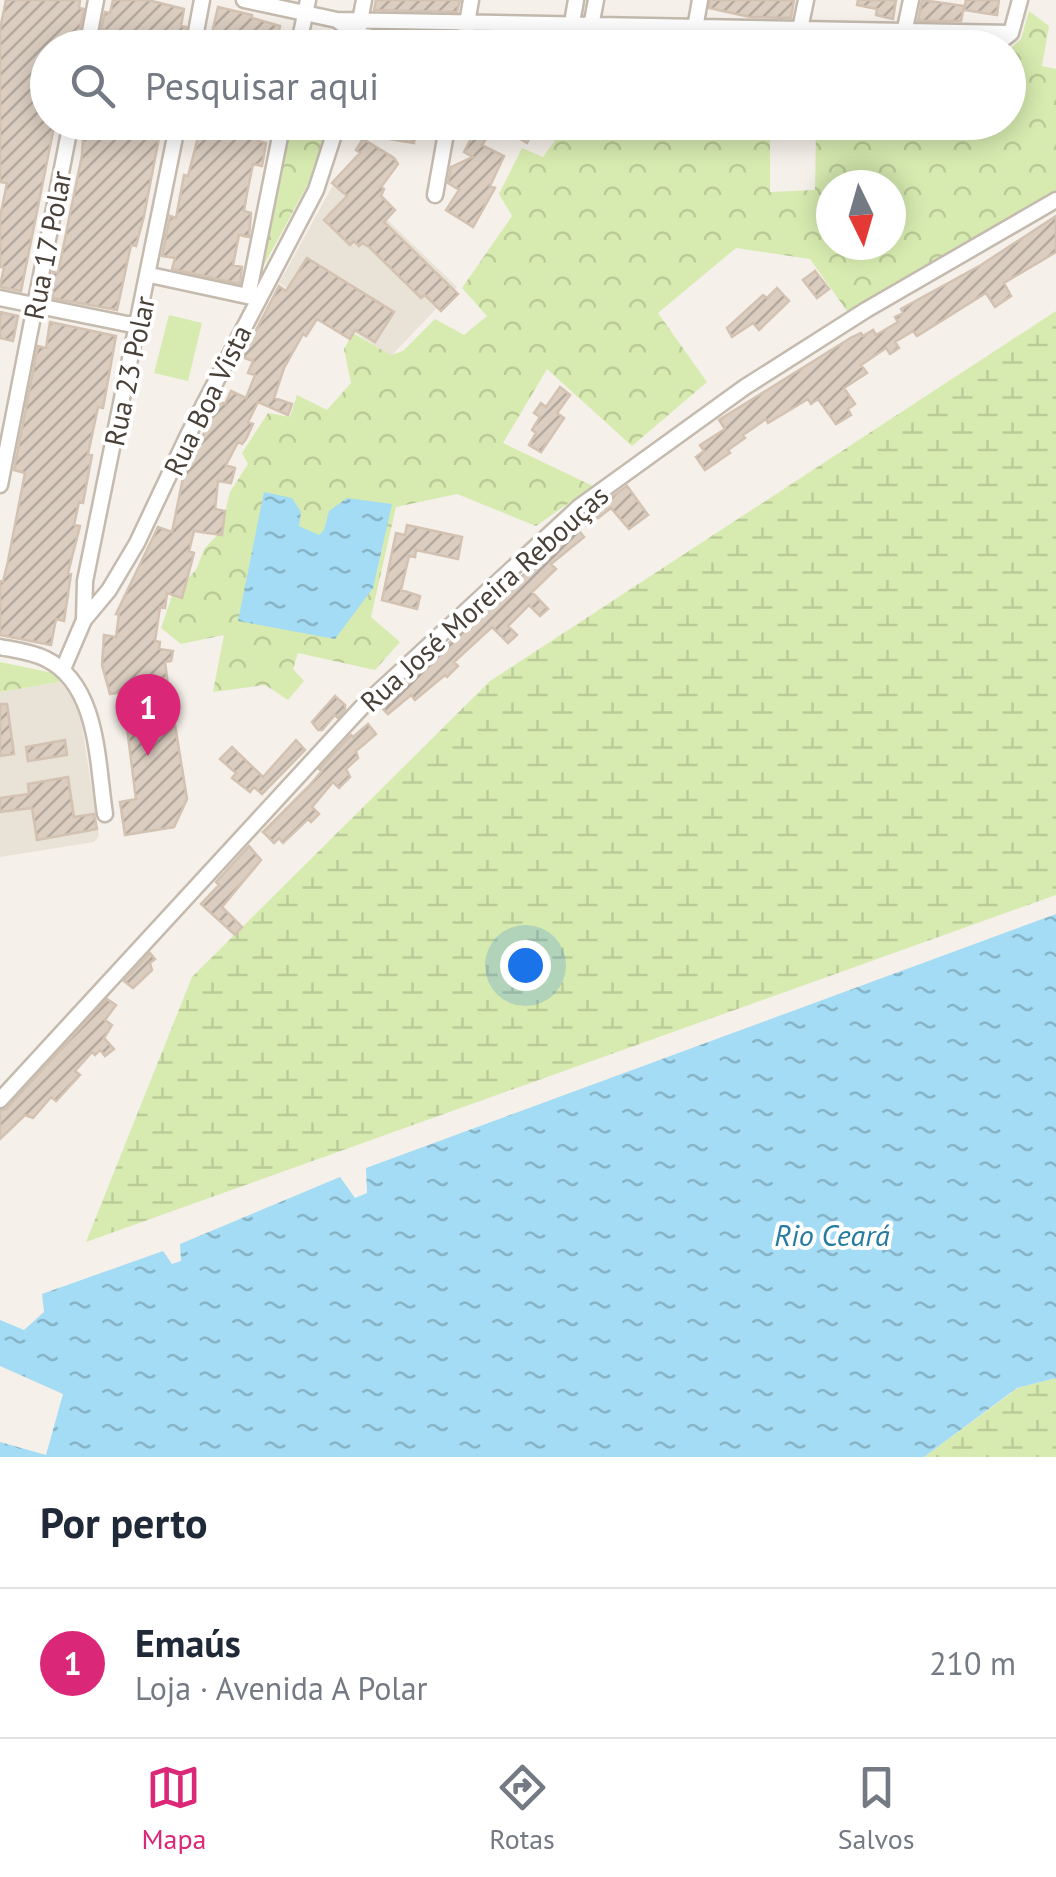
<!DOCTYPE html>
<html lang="pt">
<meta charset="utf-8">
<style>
body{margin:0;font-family:"PT Sans",sans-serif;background:#f2f2f3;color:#1f2937}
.compass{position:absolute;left:816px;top:170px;width:90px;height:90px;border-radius:50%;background:#fff;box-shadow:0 5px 25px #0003;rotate:175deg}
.you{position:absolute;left:525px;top:965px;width:35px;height:35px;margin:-25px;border:8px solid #fff;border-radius:50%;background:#1a73e8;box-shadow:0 0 0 15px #1a73e833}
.badge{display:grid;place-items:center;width:65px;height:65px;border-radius:50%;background:#db2777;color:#fff;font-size:32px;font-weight:700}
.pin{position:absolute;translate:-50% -82px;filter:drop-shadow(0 2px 5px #0008)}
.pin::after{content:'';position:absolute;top:52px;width:35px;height:30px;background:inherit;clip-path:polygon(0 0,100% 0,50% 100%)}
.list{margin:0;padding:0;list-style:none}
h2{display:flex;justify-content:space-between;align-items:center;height:130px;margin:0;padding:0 40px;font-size:42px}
h2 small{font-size:32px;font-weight:400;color:#747a83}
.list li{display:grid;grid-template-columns:65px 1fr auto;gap:30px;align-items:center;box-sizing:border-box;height:150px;padding:0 40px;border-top:2px solid #e0e1e3}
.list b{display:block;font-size:38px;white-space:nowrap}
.list p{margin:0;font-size:32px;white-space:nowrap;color:#747a83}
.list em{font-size:32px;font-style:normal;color:#747a83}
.icon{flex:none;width:55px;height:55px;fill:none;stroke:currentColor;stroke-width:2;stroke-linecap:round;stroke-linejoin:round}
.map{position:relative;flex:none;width:1056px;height:1457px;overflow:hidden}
.search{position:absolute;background:#fff;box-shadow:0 5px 25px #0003;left:30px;right:30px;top:30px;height:110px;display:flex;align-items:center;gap:25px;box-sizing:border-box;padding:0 35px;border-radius:55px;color:#747a83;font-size:38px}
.sheet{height:280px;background:#fff}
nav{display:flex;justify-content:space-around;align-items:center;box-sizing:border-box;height:140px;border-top:2px solid #e0e1e3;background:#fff;font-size:28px;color:#747a83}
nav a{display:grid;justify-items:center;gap:5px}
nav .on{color:#db2777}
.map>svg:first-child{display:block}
.residential{fill:#e9e2d7}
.forest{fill:url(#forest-crowns);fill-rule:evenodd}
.wetland{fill:url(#wetland-marsh)}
.garden{fill:#d7ebb0}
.water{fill:url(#water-ripples)}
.building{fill:url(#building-hatch);stroke:#d3c2b1;stroke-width:2.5}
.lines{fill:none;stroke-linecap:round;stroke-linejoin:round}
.minor-casing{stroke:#c4baae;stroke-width:19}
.minor{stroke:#fff;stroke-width:14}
.labels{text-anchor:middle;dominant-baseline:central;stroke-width:8;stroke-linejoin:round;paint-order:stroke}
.street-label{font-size:28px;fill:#494037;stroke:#fff}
.water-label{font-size:30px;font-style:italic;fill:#267ba2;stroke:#fff}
</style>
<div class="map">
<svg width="1056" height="1457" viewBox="0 0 1056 1457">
<defs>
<pattern id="forest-crowns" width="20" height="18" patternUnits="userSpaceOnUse" patternTransform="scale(2.5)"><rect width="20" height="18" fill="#d7ebb0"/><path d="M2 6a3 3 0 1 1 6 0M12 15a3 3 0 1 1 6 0" fill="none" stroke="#bacb98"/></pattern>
<pattern id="wetland-marsh" width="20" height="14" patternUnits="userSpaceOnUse" patternTransform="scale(2.5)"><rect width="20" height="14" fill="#d7ebb0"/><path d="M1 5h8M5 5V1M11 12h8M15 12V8" fill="none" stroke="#bacb98"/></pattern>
<pattern id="water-ripples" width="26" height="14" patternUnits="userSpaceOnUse" patternTransform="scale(2.5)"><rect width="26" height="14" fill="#a3dcf4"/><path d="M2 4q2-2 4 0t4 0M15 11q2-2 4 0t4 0" fill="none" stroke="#87b4c6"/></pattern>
<pattern id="building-hatch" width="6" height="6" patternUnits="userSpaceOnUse" patternTransform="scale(2.5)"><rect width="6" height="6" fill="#dbcec1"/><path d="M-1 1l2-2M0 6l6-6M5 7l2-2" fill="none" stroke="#b4a99e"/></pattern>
</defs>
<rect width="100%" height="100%" fill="#f5f0e9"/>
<path class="residential" d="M 333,185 L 363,213 L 373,206 L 457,287 L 391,356 L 279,283 Z
M 60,682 L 74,697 L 81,719 L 99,836 L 94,842 L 0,857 L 0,692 Z"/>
<path class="forest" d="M 1029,11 L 1049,26 L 1042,66 L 1056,69 L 1056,190 L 985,239 L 847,311 L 810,259 L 736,248 L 658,313 L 707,382 L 632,446 L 547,369 L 503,443 L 593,486 L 536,526 L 457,494 L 396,507 L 371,617 L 400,642 L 375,670 L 298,653 L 293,669 L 304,681 L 288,700 L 265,685 L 213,692 L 224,635 L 181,644 L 161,628 L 173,593 L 196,570 L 204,549 L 220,532 L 230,492 L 248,464 L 242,453 L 268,413 L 290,417 L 297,395 L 327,410 L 351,383 L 344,349 L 353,333 L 391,355 L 403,351 L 435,319 L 464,335 L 487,316 L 462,288 L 512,216 L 499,194 L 522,148 L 543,157 L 558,136 L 547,123 L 770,123 L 770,192 L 815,190 L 816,130 L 880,122 L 1008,122 L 1009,50 L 1021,39 ZM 831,185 L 891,185 L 891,245 L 831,245 Z
M 288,123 L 328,123 L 308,184 L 258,276 Z
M 0,662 L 58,674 L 60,682 L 0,692 Z"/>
<path class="wetland" d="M 1056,311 L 1056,895 L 86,1242 L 192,977 L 490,681 Z
M 1056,1378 L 1056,1457 L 924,1457 L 1018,1388 Z"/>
<path class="garden" d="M 169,315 L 202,323 L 188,381 L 154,373 Z"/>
<path class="water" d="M 264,492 L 292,498 L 301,512 L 299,526 L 319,535 L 324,530 L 329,511 L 347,498 L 392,504 L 373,588 L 335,639 L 238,621 Z
M 1056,914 L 1056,1378 L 1017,1388 L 924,1457 L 0,1457 L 0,1442 L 46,1455 L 63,1394 L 0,1366 L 0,1320 L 24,1330 L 44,1312 L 42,1294 L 163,1251 L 172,1264 L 181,1261 L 180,1244 L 340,1177 L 355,1198 L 367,1193 L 366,1168 Z"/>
<path class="building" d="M 6,0 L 80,0 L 79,8 L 84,9 L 76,48 L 48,48 L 48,122 L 55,122 L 21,291 L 0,287 L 4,267 L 0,267 L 0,217 L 7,183 L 0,182 L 0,29 Z
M 113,0 L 148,0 L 184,9 L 181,26 L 186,27 L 182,48 L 102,48 L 106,30 L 101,29 L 105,12 L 110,13 Z
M 376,0 L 460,0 L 457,12 L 374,10 Z
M 710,0 L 794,0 L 791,18 L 750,17 L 709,8 Z
M 858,0 L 896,0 L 893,19 L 876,15 L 877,9 L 857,5 Z
M 922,0 L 964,6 L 961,21 L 918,21 Z
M 966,0 L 999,0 L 997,15 L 964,10 Z
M 218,7 L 252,15 L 252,18 L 280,26 L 276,48 L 214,48 L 217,34 L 212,33 Z
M 84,122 L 162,122 L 144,216 L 136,246 L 131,245 L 117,310 L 52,298 L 53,291 L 49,290 L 53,272 L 58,273 L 82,155 Z
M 202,122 L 218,122 L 218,127 L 223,127 L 222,130 L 243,134 L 245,122 L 261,122 L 258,141 L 266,143 L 262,166 L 253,164 L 247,193 L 244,211 L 251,213 L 249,237 L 239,235 L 233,265 L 242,267 L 240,284 L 172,269 L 175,258 L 162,256 L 170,216 L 176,218 L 184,175 L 188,176 Z
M 373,122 L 417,122 L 414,143 L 366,135 Z
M 458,122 L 537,122 L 527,143 L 495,124 L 482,145 L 504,156 L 490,186 L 495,188 L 473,227 L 446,210 L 459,190 L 448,183 L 451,167 L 473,157 L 464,152 L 474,133 Z
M 363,139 L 394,158 L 398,164 L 381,187 L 384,189 L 381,196 L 395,210 L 384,222 L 458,294 L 441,311 L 425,295 L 421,298 L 369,247 L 362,243 L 359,246 L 354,241 L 350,245 L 324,220 L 347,196 L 332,183 L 360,153 L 356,150 Z
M 1056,216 L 1056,252 L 1004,283 L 1011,296 L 995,307 L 986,293 L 917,336 L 913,331 L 895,342 L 899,348 L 890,354 L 886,348 L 861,365 L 867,373 L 844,388 L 855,404 L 848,409 L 851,415 L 836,424 L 818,399 L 811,404 L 808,399 L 768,423 L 766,419 L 743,435 L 745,438 L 728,450 L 730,453 L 705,470 L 696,457 L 704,451 L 700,445 L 725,429 L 719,420 L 852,337 L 861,333 L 863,336 L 873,330 L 876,335 L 898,322 L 895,317 L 903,313 L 901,309 L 981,265 Z
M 307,258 L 394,312 L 375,342 L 355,330 L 350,339 L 317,319 L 306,336 L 303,334 L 284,368 L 274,398 L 292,404 L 288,415 L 258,402 L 248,422 L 253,424 L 246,439 L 242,444 L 238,442 L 226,465 L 235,468 L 231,483 L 218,481 L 215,509 L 225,511 L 222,535 L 194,531 L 189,551 L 194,553 L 182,598 L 167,593 L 165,608 L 160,607 L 155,641 L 160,642 L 159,649 L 173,651 L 171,661 L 165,662 L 168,685 L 110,694 L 102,665 L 104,635 L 116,637 L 119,614 L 116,614 L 158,527 L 172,532 L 184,473 L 220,402 L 225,404 L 231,391 L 246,398 L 255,375 L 248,373 L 253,361 L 242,357 L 279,286 L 286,291 Z
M 815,271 L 829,289 L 817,298 L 803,280 Z
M 777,288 L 789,301 L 759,330 L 753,323 L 732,337 L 727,328 L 763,295 L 767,298 Z
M 0,312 L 18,316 L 13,341 L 0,338 Z
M 50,322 L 116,336 L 103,408 L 98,407 L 88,454 L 92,455 L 83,503 L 79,502 L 74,525 L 80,526 L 68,573 L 71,574 L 64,621 L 56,619 L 51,645 L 0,635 L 0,581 L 3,582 L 8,561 L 25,473 L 14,470 L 38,346 L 46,348 Z
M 560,387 L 570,395 L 557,413 L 564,418 L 541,452 L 529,445 L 536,433 L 532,430 L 540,417 L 534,413 L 541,403 L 546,407 Z
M 627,486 L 648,515 L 629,529 L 611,508 L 598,518 L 592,511 Z
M 407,525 L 462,537 L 458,559 L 416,550 L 415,557 L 409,556 L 401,590 L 420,596 L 417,609 L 382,600 L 396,533 L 405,535 Z
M 576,527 L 584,537 L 551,564 L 556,569 L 532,592 L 548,609 L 540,616 L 529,605 L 508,626 L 517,635 L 508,643 L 492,627 L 454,662 L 458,666 L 447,677 L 445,675 L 415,700 L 411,695 L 388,714 L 380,706 Z
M 335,696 L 345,705 L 345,709 L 338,718 L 335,715 L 322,730 L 318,730 L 312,722 Z
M 0,704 L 7,704 L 14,754 L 0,756 Z
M 368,724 L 376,734 L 356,751 L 358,758 L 346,769 L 350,777 L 339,788 L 333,782 L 312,807 L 319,814 L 311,822 L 308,819 L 283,843 L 279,838 L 274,843 L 263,832 L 309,786 L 322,771 L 319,769 L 351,735 L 353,737 Z
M 175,725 L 187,799 L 174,827 L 125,835 L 120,802 L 136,799 L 127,728 Z
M 65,740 L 67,755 L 28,761 L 26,747 Z
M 296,740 L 305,750 L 262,794 L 254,787 L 250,792 L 232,778 L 236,773 L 220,759 L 232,747 L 263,777 Z
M 68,777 L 74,817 L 94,814 L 97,829 L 37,840 L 32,808 L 0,812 L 0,798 L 29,794 L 28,784 Z
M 249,846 L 261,860 L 222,907 L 242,927 L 235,935 L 201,904 L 219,885 L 216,882 Z
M 150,953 L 155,959 L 150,963 L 152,970 L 133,988 L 124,981 Z
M 107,999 L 116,1005 L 105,1020 L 112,1025 L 104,1038 L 114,1049 L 105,1056 L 100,1050 L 95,1055 L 92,1052 L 75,1071 L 80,1075 L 56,1101 L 51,1097 L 33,1118 L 25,1115 L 0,1139 L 0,1110 L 6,1109 Z"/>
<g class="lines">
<defs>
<path id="minor" d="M 244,0 L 337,20 L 1011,33
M 338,21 L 358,35 L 378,38 L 937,48
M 466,29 L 471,0
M 590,32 L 596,0
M 570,34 L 576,0
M 694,34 L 700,0
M 799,34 L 806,0
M 903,38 L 911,0
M 87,48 L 96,0
M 193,48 L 202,0
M 298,48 L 308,0
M 355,48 L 364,0
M 992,48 L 1011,33 L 1020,0
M 435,195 L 448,122
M 150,275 L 256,298
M 248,296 L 283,122
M 0,298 L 137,326
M 0,485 L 71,122
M 84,620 L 85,581 L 178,122
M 0,647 C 15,650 32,652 46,659 C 99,685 97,763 105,814
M 63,669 L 84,620 L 109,590 L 137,543 L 188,435 L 316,190 L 338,122
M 0,1100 L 361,708 L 579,507 L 745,387 L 866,310 L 1056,200"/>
</defs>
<use href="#minor" class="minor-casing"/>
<use href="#minor" class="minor"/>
</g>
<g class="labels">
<g class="street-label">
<text transform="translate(47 245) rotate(-79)">Rua 17 Polar</text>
<text transform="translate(129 371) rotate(-78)">Rua 23 Polar</text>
<text transform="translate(207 400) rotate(-64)">Rua Boa Vista</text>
<text transform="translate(484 598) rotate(-42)">Rua José Moreira Rebouças</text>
</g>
<g class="water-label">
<text x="832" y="1234">Rio Ceará</text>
</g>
</g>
</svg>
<svg class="compass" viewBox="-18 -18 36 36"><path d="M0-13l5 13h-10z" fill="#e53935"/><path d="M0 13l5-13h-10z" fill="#747a83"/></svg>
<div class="you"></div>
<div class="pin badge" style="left:148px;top:756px">1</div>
<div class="search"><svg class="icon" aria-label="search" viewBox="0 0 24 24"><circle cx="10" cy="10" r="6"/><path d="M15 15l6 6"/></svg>Pesquisar aqui</div>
</div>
<section class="sheet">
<h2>Por perto<small></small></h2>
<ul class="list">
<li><span class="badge">1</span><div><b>Emaús</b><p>Loja · Avenida A Polar</p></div><em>210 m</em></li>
</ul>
</section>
<nav>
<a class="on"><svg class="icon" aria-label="map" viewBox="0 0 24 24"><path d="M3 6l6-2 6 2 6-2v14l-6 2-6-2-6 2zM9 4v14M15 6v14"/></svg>Mapa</a>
<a><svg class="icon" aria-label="directions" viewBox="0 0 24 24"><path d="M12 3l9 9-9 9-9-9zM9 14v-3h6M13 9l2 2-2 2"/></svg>Rotas</a>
<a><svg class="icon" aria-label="saved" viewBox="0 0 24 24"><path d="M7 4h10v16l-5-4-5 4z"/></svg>Salvos</a>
</nav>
